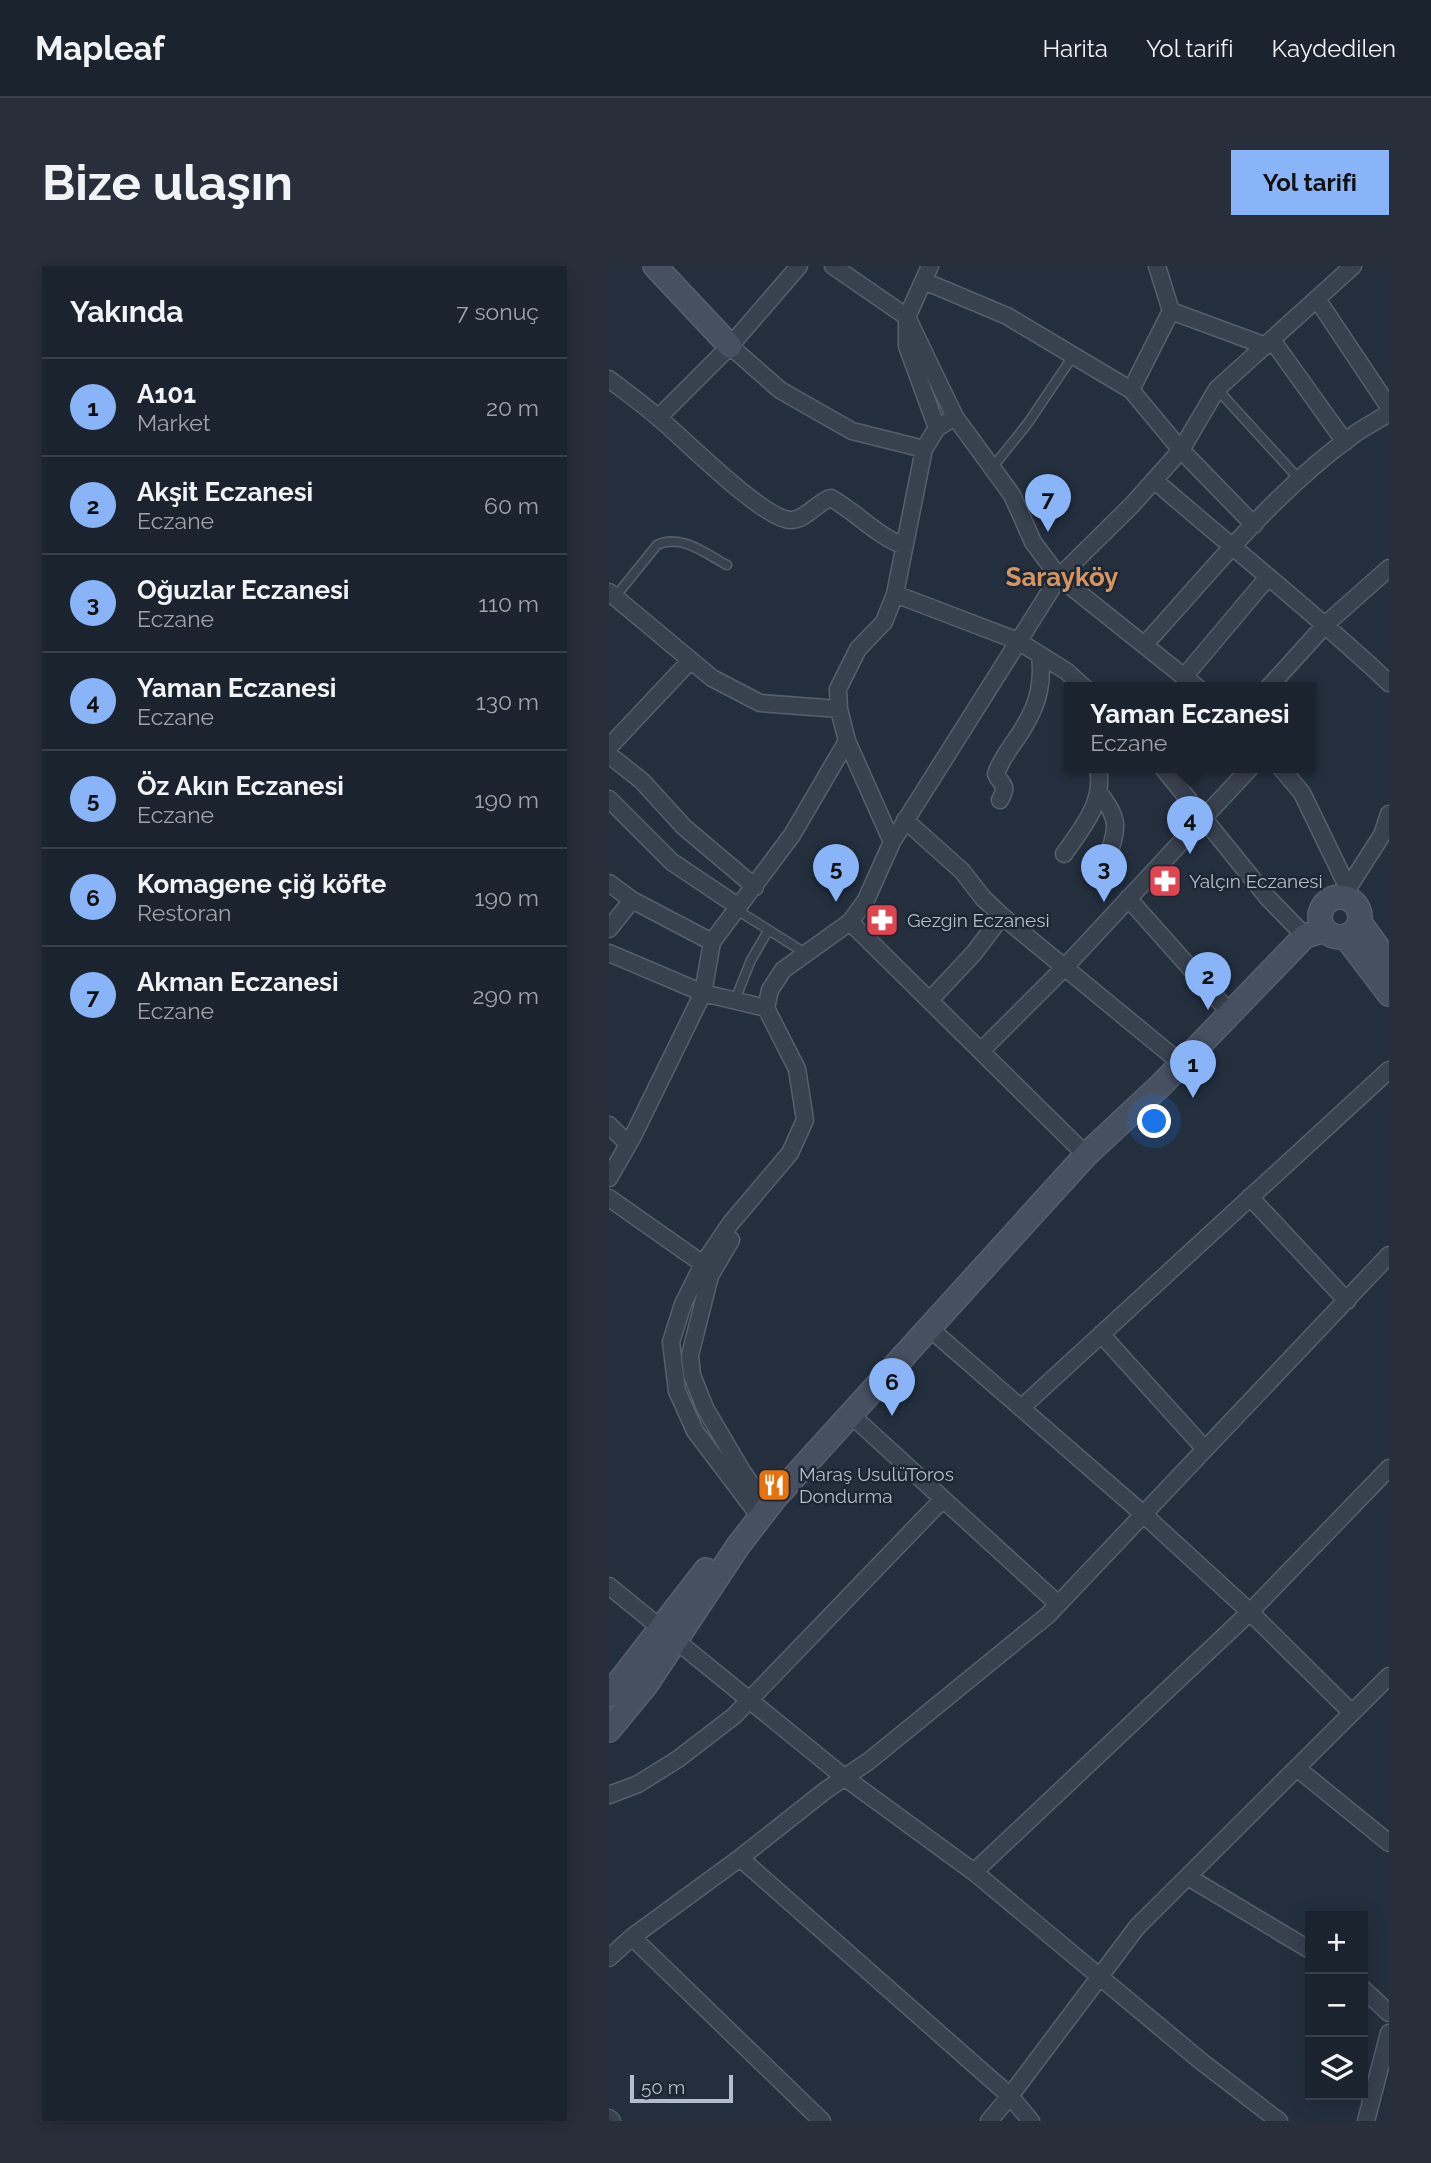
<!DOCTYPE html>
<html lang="tr">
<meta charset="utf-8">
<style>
body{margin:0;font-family:Raleway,sans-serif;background:#282f3a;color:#f1f3f6}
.controls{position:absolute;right:21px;bottom:21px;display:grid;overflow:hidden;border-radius:0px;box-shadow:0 4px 18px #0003}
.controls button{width:63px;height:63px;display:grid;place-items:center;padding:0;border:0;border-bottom:2px solid #39404a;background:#1b232e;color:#f1f3f6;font:35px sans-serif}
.scale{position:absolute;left:21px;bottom:18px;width:103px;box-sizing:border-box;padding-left:7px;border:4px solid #b4bcc9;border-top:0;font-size:19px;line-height:24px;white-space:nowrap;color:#b4bcc9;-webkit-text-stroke:5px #1d2633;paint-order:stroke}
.you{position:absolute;left:546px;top:856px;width:24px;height:24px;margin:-18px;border:5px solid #fff;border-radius:50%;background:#1a73e8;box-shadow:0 0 0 10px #1a73e833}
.badge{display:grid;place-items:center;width:46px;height:46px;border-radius:50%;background:#8ab4f8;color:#111;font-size:23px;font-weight:700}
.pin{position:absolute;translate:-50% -58px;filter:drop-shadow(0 2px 4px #0008)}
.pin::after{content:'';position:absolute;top:37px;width:24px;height:21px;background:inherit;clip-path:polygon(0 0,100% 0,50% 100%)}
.popup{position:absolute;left:455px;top:416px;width:252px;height:91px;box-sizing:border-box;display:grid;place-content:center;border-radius:0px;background:#1b232e;filter:drop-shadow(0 2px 5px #0005);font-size:23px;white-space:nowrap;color:#a0a4aa}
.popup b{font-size:26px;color:#f1f3f6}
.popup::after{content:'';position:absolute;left:50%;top:100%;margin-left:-14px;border:14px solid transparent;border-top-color:#1b232e}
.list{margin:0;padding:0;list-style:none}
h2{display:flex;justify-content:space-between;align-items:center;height:91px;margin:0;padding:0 28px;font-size:30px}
h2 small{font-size:23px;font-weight:400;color:#a0a4aa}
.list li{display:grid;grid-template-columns:46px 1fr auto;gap:21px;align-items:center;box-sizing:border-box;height:98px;padding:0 28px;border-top:2px solid #39404a}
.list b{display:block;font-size:26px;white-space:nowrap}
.list p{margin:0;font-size:23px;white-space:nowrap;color:#a0a4aa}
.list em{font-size:23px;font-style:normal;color:#a0a4aa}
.icon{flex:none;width:38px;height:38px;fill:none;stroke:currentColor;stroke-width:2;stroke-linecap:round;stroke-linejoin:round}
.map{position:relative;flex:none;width:780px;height:1855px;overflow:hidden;border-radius:0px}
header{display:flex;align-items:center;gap:42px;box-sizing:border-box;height:98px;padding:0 35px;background:#1b232e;border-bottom:2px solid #39404a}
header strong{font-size:33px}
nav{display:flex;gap:38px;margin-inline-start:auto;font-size:24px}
.intro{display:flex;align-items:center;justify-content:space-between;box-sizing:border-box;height:168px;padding:0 42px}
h1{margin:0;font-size:49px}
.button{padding:18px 32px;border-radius:0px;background:#8ab4f8;color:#111;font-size:24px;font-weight:700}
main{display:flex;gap:42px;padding:0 42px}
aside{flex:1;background:#1b232e;border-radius:0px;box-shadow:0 4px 18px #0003}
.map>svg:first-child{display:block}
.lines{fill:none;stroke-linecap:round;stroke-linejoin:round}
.lane-casing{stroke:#565f6c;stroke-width:11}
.street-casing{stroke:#565f6c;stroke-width:19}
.secondary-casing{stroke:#565f6c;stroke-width:26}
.lane{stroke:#38414e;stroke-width:8}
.street{stroke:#38414e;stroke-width:16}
.secondary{stroke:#465061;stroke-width:23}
.labels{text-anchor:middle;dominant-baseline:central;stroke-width:5;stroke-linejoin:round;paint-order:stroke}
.poi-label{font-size:19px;fill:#b4bcc9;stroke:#1d2633;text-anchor:start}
.district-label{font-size:26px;font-weight:bold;fill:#d59563;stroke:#1d2633}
</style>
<header>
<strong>Mapleaf</strong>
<nav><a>Harita</a><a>Yol tarifi</a><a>Kaydedilen</a></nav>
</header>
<div class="intro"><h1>Bize ulaşın</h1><a class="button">Yol tarifi</a></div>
<main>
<aside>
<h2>Yakında<small>7 sonuç</small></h2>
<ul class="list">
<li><span class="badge">1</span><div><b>A101</b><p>Market</p></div><em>20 m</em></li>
<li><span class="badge">2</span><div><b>Akşit Eczanesi</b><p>Eczane</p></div><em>60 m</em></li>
<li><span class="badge">3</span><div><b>Oğuzlar Eczanesi</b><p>Eczane</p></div><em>110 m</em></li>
<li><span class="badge">4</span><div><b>Yaman Eczanesi</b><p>Eczane</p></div><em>130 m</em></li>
<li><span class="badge">5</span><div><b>Öz Akın Eczanesi</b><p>Eczane</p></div><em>190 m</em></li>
<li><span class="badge">6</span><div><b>Komagene çiğ köfte</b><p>Restoran</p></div><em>190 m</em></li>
<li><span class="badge">7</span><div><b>Akman Eczanesi</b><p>Eczane</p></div><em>290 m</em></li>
</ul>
</aside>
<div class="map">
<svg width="780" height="1855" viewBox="0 0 780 1855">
<rect width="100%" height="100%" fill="#242f3e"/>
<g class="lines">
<defs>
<path id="lane" d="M 608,123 L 691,214
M 383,202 L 419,157 L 464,90
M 6,331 L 48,279 C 72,267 97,288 118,299
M 128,644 L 196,687
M 126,734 L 142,694 L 159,665"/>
<path id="street" d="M 224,0 L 298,51 L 346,151 L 403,229 L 424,276 L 450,311 L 589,422
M 321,0 L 298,51 L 298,80 L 328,162
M 548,0 L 562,45 L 657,80
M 315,15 L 398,50 L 522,124 L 572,184 L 645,259
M 708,33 L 780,141
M 663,74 L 736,176
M 121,80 L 171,124 L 243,165 L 315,183
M 0,113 C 17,126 35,139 51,153 C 75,173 153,252 181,254 C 196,255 208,236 222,232 C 247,246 268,270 295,280
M 522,124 L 562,45
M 50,151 L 121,80 L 190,0
M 545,214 C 623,282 705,346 780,417
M 0,326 L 103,412 L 151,437 L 230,443
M 286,328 L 409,375 L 457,405 L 476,422
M 536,378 C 601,307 664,227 743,170 C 755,161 768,155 780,147
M 575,411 L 659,311
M 659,422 L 717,358 L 780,302
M 0,481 L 81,395
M 0,489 L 33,515 L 75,561 L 146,621
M 554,502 L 659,632 L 696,670
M 672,502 L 693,527 L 739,622 L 740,632
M 490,527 C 511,553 509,562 498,593
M 0,533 L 63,596 L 130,641
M 391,534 C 400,518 393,521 387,508 C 393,489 407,476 416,459 C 430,436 434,415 431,389
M 296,554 L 353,605 L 374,632 L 393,650 L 573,798
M 283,576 L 238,475 L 230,443 L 229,423 L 249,383 L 275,356 L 286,328 L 315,183 L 328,162 L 346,151
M 455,588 C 473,562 496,536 489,502
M 0,617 L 23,634 L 103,676
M 739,622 L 773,569 L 780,548
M 519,632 L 621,747
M 241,656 L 477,889
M 0,663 L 23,634
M 0,687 L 94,727 L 157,742
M 321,734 L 365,687 L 393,650
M 372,785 L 455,702 L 641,502
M 0,859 L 19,878
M 0,912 L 24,870 L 94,727 L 103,676 L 183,569 L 238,475
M 641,931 L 738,1035
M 0,932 L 94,998
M 122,974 L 101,1010 L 81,1089 L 83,1109 L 96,1142 L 133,1205 L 159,1242
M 319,1061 L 533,1247 L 641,1346 L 743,1447
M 492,1068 L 596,1183
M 412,1142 L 780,804
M 241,1148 L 449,1338
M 151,1251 L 86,1165 L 68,1125 L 62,1076 L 74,1038 L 94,998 L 121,958 L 181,887 L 196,854 L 188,803 L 157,742 L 161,724 L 174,704 L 241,656 L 257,634 L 283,576 L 450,311 L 523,239 L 572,184 L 608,123 L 744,0
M 0,1320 L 235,1511 L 365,1606 L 593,1796 L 670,1855
M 689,1503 L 780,1577
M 0,1529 L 29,1518 L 69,1493 L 125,1450 L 334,1233
M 131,1592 L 401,1830 L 422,1855
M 365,1606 L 641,1346 L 780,1202
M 579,1611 L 701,1684
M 23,1671 L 213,1855
M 0,1692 L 23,1671 L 131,1592 L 217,1524 L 260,1495 L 439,1349 L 780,989
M 754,1723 L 780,1747
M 0,1852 L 3,1855
M 380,1855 L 401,1830 L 528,1661 L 780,1410
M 757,1855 L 780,1767"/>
<path id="secondary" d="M 46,0 L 121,80
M711 651a20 20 0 1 1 40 0a20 20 0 1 1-40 0Z
M 751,657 L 780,697
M 736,670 L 780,728
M 0,1429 L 97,1304
M 0,1464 L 37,1419 L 129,1280 L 166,1232 L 477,889 L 552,819 L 696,670 L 716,664"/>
</defs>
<use href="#lane" class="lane-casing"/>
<use href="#street" class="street-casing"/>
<use href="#secondary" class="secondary-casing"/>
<use href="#lane" class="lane"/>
<use href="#street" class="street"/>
<use href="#secondary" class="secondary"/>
</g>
<defs>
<symbol id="pharmacy-square" viewBox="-11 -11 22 22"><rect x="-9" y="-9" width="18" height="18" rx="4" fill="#e0444e" stroke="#1d2633"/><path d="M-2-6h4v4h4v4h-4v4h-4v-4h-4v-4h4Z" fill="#fff"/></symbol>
<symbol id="restaurant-square" viewBox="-11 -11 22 22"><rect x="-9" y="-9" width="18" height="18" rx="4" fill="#e8710a" stroke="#1d2633"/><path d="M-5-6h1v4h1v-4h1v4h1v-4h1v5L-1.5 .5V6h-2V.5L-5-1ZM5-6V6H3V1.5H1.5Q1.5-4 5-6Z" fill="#fff"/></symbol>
</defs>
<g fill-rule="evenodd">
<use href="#pharmacy-square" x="537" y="596" width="38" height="38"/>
<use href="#pharmacy-square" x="254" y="635" width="38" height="38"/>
<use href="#restaurant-square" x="146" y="1200" width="38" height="38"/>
</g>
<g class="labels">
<g class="poi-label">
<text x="580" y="615">Yalçın Eczanesi</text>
<text x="298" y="654">Gezgin Eczanesi</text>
<text x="190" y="1208">Maraş UsulüToros<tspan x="190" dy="22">Dondurma</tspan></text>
</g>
<g class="district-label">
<text x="453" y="311">Sarayköy</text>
</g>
</g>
</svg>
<div class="controls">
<button>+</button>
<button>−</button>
<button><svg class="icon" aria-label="layers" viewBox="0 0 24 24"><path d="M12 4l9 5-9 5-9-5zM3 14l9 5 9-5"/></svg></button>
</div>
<div class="scale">50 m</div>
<div class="you"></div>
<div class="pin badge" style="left:584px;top:832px">1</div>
<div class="pin badge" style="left:599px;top:744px">2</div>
<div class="pin badge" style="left:495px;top:636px">3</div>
<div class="pin badge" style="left:581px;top:588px">4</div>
<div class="popup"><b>Yaman Eczanesi</b>Eczane</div>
<div class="pin badge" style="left:227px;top:636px">5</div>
<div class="pin badge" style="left:283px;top:1150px">6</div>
<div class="pin badge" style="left:439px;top:266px">7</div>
</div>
</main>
